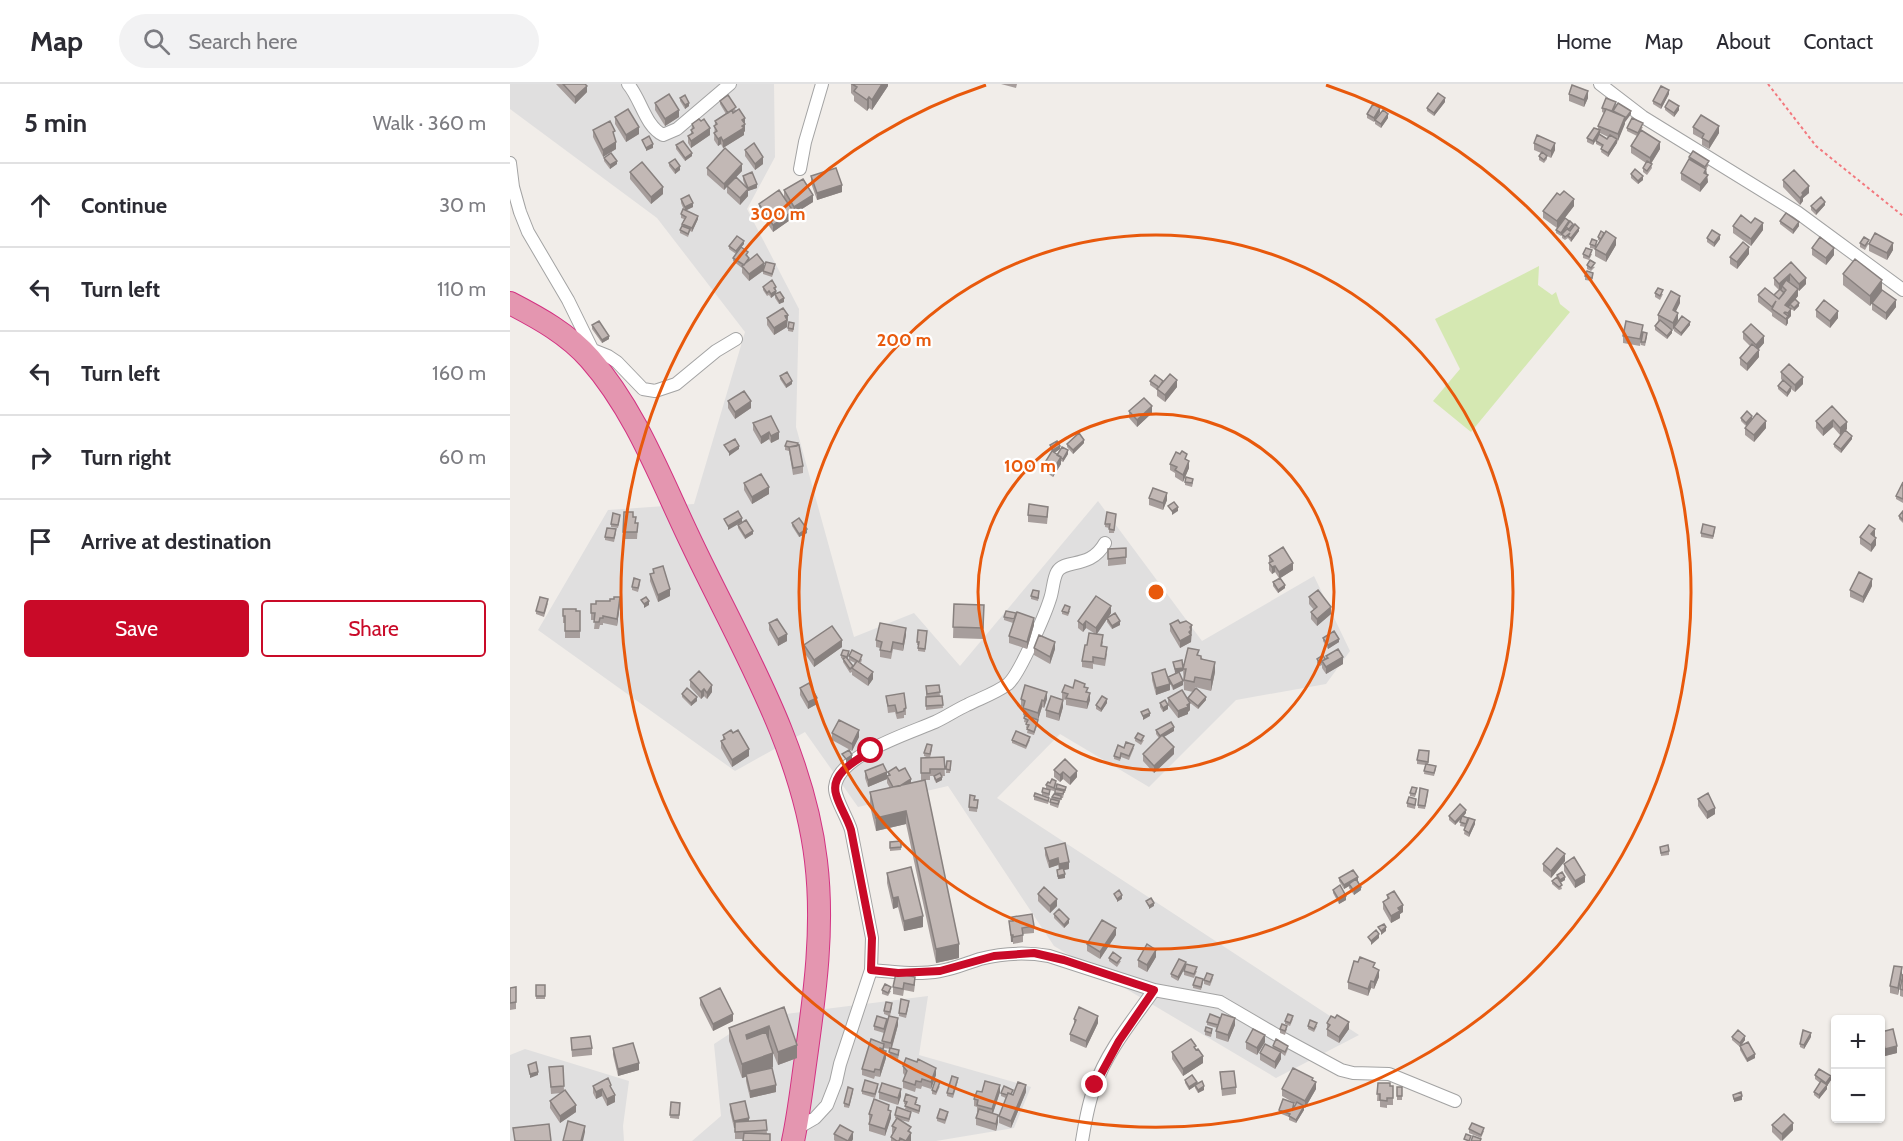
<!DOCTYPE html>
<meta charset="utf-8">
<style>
body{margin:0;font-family:Cabin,sans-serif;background:#f2f2f3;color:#2b2b33}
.controls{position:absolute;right:18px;bottom:18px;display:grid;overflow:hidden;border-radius:6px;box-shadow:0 2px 4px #0004}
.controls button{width:54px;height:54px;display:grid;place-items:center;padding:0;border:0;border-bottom:2px solid #e1e1e2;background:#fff;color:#2b2b33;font:30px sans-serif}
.stop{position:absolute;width:18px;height:18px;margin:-14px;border:4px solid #c90a28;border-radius:50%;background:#fff}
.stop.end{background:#c90a28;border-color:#fff;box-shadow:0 2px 6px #0008}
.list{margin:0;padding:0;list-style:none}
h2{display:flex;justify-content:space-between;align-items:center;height:78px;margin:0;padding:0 24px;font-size:26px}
h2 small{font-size:20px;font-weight:400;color:#7c7c81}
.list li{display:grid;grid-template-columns:39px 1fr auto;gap:18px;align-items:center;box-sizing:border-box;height:84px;padding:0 24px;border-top:2px solid #e1e1e2}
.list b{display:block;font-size:22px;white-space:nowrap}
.list em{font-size:20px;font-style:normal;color:#7c7c81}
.actions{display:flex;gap:12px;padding:18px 24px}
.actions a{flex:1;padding:14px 0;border:2px solid #c90a28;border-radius:6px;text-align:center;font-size:21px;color:#c90a28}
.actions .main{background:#c90a28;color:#fff}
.icon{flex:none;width:33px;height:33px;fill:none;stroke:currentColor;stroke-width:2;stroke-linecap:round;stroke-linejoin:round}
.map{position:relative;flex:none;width:1393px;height:1057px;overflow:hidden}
header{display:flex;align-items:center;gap:36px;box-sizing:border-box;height:84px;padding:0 30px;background:#fff;border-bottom:2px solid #e1e1e2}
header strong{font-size:28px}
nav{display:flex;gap:33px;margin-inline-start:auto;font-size:21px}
.search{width:420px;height:54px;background:#f2f2f3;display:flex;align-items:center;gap:15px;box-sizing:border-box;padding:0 21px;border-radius:33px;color:#7c7c81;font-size:22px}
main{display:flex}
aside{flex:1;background:#fff}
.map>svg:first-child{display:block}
.residential{fill:#e0dfdf}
.grass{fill:#d5e8b2}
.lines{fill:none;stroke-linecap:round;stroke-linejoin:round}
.street-casing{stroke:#a3a3a3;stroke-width:14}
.highway-casing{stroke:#d33282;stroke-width:24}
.path{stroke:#f3787e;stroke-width:2;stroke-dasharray:3 3;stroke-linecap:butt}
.street{stroke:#fff;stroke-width:12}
.highway{stroke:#e496b0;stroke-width:22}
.wall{fill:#a79e9c;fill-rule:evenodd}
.shaded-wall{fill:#88817f}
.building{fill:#c2b8b5;stroke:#88817f;stroke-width:1.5}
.route{stroke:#c90a28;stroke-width:8}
.ring{fill:none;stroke:#e8590c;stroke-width:3}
.centre{fill:#e8590c;stroke:#fff;stroke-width:3}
.ring-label{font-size:18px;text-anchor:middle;font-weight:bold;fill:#e8590c;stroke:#fff;stroke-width:4.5;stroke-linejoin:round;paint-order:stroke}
</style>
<header>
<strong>Map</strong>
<div class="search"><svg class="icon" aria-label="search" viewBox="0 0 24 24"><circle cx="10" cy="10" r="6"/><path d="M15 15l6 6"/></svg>Search here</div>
<nav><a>Home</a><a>Map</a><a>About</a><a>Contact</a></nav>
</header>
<main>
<aside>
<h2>5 min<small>Walk · 360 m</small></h2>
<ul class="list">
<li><svg class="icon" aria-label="ahead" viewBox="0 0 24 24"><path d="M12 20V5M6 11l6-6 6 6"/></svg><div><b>Continue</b></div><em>30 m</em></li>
<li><svg class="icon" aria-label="left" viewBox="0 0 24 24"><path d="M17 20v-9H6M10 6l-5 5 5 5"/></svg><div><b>Turn left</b></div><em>110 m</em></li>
<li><svg class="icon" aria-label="left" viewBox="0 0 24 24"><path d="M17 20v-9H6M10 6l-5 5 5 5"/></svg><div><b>Turn left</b></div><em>160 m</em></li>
<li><svg class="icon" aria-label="right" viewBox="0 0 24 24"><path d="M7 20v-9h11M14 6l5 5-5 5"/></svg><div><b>Turn right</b></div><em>60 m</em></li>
<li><svg class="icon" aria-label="arrive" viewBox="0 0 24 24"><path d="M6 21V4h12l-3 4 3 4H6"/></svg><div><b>Arrive at destination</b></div></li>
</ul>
<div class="actions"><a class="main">Save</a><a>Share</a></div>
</aside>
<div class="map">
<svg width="1393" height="1057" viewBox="0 0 1393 1057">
<rect width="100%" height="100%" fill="#f1ede9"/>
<path class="residential" d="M 0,0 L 264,0 L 265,73 L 237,125 L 289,225 L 286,343 L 344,553 L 404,529 L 450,582 L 588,417 L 692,557 L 804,492 L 840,567 L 816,600 L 726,616 L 639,703 L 550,650 L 487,714 L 849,951 L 766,994 L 544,862 L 438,702 L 348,723 L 295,648 L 225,687 L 28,546 L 98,426 L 184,420 L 235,248 L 147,134 L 0,25 Z
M 418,912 L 409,971 L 521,1003 L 504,1044 L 426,1057 L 182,1057 L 211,1032 L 204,960 L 244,934 Z
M 15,965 L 119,997 L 113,1042 L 114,1057 L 0,1057 L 0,971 Z"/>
<path class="grass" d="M 1029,182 L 1028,201 L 1042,211 L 1046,208 L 1050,220 L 1060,228 L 961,348 L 923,317 L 950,285 L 925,235 Z"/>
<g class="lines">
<defs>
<path id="street" d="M 118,0 C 131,15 135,42 153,51 L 167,45 L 220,0
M 1090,0 L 1133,33 L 1287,128 L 1393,206
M 0,79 L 3,103 L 10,128 L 18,148 L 58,216 L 85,271
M 290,85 L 295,58 L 312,0
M 83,266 L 98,272 L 107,278 L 133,305 L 145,307 L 166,300 L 206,267 L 226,255
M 361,886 C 384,888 408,891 430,887 C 444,885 457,879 470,875 C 493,869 516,868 539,872 L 644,906 L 710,918 L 770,953 L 831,986 L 843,989 L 879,990 L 945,1017
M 286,1045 L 305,1034 L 317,1021 L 326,998 L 330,980 L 361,886 L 362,854 L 341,746 C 338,735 324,713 325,703 C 328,671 400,649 425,638 C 436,633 446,626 457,621 C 471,614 486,609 498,600 C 509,591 535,531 540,515 C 543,507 543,495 547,488 C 555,474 580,486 595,459
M 572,1057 C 575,1039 578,1019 585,1002 C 597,967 623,936 644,906"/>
<path id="highway" d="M 0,219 C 29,234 58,250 80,275 C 126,327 152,398 182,460 C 230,561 293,664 306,777 C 314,843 305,909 296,973 C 292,1001 289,1029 283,1057"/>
</defs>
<use href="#street" class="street-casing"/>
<use href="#highway" class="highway-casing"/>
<path class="path" d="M 1258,0 L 1306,62 L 1393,132"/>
<use href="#street" class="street"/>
<use href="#highway" class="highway"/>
</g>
<path class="wall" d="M 46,0 L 75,0 L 77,8 L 65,20 Z
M 341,0 L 378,0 L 378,2 L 362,26 L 359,24 L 357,27 L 344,17 L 344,12 L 341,9 Z
M 491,0 L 507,0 L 506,4 Z
M 1059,10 L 1078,14 L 1074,23 L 1059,17 Z
M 1159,10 L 1151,25 L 1143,20 L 1143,17 Z
M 170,14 L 179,22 L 175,25 L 170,17 Z
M 210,17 L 226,26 L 235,34 L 235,47 L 234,48 L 234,51 L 213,64 L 211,60 L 208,62 L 204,56 L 205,37 L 216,30 L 210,20 Z
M 935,18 L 924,32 L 917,27 L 917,24 Z
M 145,19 L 169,33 L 155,42 L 145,26 Z
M 1106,21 L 1103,26 L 1121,30 L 1115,38 L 1107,59 L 1098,73 L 1091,68 L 1092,63 L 1086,60 L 1086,55 L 1083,61 L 1077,58 L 1077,54 L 1088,46 L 1088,42 L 1094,29 L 1092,28 L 1092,24 ZM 1090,49 L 1098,53 L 1097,55 L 1089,50 Z
M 1155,23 L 1169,26 L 1164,33 L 1155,26 Z
M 870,28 L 864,38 L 857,34 L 857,30 Z
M 105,33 L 129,50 L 116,58 L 105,40 Z
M 878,34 L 871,44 L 865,40 L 865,36 Z
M 191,37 L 200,51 L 181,64 L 178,59 L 178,52 L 181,51 L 182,40 Z
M 1133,43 L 1131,46 L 1150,65 L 1141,80 L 1142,84 L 1137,91 L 1133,88 L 1133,84 L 1136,79 L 1121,69 L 1121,62 L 1127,52 L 1117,47 L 1117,44 Z
M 1183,43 L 1209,49 L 1199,65 L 1192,61 L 1192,55 L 1183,50 Z
M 83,46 L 105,54 L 106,65 L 93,73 L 83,53 Z
M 1024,59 L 1045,66 L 1041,74 L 1037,72 L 1037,75 L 1034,79 L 1029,76 L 1029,72 L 1031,69 L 1024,66 Z
M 166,61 L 182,72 L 175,77 L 166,65 Z
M 235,66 L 253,80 L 245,86 L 235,72 Z
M 1179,73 L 1199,81 L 1196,85 L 1198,98 L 1190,108 L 1171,96 L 1171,89 L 1179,75 Z
M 94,74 L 107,80 L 100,85 L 94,77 Z
M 159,79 L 170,86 L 165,90 L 159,82 Z
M 197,84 L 232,87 L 226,93 L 236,104 L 233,96 L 233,92 L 247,104 L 238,107 L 238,112 L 230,121 L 217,109 L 217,103 L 214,106 L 197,91 Z
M 120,88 L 153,110 L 141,120 L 120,95 Z
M 1121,90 L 1133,96 L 1128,100 L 1121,94 Z
M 301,92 L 332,108 L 307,116 L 301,99 Z
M 1273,96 L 1299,109 L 1293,114 L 1293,117 L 1290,121 L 1273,103 Z
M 274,106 L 303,118 L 284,130 L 283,128 L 283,134 L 263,148 L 249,127 L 249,120 L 274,113 Z
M 171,115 L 183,123 L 176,126 L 188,135 L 182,148 L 180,147 L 178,153 L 170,149 L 170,146 L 174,135 L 171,134 L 171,130 L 174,126 L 171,119 Z
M 1315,121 L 1306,131 L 1301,126 L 1301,122 Z
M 1064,122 L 1047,144 L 1033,134 L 1033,127 Z
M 1270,137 L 1289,142 L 1283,150 L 1270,140 Z
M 1059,138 L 1069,147 L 1061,158 L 1058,154 L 1055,156 L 1052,154 L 1052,150 L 1056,145 L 1051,152 L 1046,149 L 1046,146 Z
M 1241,139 L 1253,146 L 1241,162 L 1223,149 L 1223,142 Z
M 1094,149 L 1106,161 L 1096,178 L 1085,172 L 1085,165 L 1090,157 L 1088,156 L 1088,153 Z
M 1197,154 L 1210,155 L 1204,163 L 1197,158 Z
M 1350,159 L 1359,159 L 1355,166 L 1350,163 Z
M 234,160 L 231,163 L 238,172 L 239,176 L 254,183 L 265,184 L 262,193 L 253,190 L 253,187 L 239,197 L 232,189 L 232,184 L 223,177 L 223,174 L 226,170 L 219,165 L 219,162 Z
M 1080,160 L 1087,160 L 1085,165 L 1080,164 Z
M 1359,160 L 1383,166 L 1377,176 L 1359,167 Z
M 1302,164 L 1324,171 L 1316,181 L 1302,171 Z
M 1073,170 L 1082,170 L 1079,176 L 1073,174 Z
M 1239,170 L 1227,185 L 1220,180 L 1220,173 Z
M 1281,178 L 1296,200 L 1289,207 L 1288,206 L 1288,212 L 1285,215 L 1289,222 L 1284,227 L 1280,224 L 1280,222 L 1279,224 L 1281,232 L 1278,235 L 1278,239 L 1276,242 L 1262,232 L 1262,229 L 1248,218 L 1248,211 L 1264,211 L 1269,206 L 1264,201 L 1264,194 Z
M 1077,181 L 1085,183 L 1081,187 L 1077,185 Z
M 1333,190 L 1372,206 L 1386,223 L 1376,236 L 1362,226 L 1362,219 L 1360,222 L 1333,201 Z
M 1075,192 L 1083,192 L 1082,197 L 1075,196 Z
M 253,203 L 266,203 L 266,210 L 274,218 L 269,220 L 265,214 L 265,211 L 261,214 L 259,211 L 257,212 L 253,206 Z
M 1145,209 L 1153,210 L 1150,216 L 1145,213 Z
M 1170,219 L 1166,227 L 1168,236 L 1164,243 L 1180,241 L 1171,252 L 1164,247 L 1164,244 L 1163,246 L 1162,245 L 1162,249 L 1157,255 L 1145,246 L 1145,242 L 1148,237 L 1148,231 Z
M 1306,226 L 1328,234 L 1320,244 L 1306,233 Z
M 278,231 L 277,243 L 264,251 L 257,241 L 257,234 Z
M 82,241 L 99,255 L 92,259 L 82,245 Z
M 284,243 L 283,248 L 278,247 L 278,244 Z
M 1133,248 L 1137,253 L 1135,262 L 1131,261 L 1131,258 L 1130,262 L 1113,259 L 1113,252 Z
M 1233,248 L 1254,259 L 1248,266 L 1249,273 L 1237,287 L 1230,281 L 1230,274 L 1240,262 L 1233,255 Z
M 1271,288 L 1293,300 L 1285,308 L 1281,305 L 1281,307 L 1277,313 L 1268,305 L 1268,302 L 1273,297 L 1271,295 Z
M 270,292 L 282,300 L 276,304 L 270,295 Z
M 640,297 L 653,298 L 667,303 L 655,318 L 647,312 L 647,306 L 640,301 Z
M 218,317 L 241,324 L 225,335 L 218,324 Z
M 1322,322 L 1337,345 L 1335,347 L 1342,355 L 1331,369 L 1324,363 L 1324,360 L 1330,351 L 1323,343 L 1313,352 L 1306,344 L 1306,337 Z
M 619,327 L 642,329 L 627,343 L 619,334 Z
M 1231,334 L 1242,335 L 1236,342 L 1231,337 Z
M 243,339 L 269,355 L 261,359 L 259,355 L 251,360 L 243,346 Z
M 1235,344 L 1256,344 L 1244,358 L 1235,351 Z
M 574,359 L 563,370 L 557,363 L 557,360 Z
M 540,361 L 550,365 L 544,369 L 547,371 L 558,370 L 553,378 L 551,377 L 551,380 L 543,393 L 534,387 L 534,380 L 542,367 L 540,365 Z
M 275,362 L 288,362 L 293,382 L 293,389 L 283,391 L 279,367 L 275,366 Z
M 677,376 L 679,384 L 673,398 L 665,393 L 665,389 L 660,386 L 660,380 Z
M 675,398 L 683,399 L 682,403 L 675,401 Z
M 1393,398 L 1393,419 L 1386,415 L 1386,412 Z
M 234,399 L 259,410 L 242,420 L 234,406 Z
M 639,414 L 657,416 L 653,426 L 639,421 Z
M 1393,427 L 1393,439 L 1389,435 L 1389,432 Z
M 114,428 L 123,433 L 125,439 L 128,439 L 127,455 L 113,455 Z
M 538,430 L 537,440 L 518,438 L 518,431 Z
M 606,433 L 604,449 L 599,449 L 599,444 L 595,443 L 595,440 Z
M 110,434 L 108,444 L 101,443 L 101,440 Z
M 282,439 L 297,449 L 289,453 L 282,442 Z
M 228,441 L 243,450 L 235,455 L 228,444 Z
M 1205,446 L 1203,455 L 1191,453 L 1191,449 Z
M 106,449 L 104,458 L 95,456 L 95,453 Z
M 1365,452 L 1364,453 L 1366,461 L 1361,468 L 1350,460 L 1350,453 Z
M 616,464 L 616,480 L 598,482 L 598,465 Z
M 759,472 L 783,486 L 770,494 L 775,504 L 768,509 L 763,502 L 763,498 L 769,494 L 765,488 L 762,490 L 759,486 Z
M 143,485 L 160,512 L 148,518 L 140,497 L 140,490 L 143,489 Z
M 130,500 L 128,508 L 122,506 L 122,503 Z
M 1362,502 L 1353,519 L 1340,513 L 1340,506 Z
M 529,511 L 528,517 L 521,515 L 521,512 Z
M 799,513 L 821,530 L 807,542 L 801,535 L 801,528 L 804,526 L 799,520 Z
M 38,519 L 34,533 L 26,530 L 26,527 Z
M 81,520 L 110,520 L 107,542 L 93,539 L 93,541 L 90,541 L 89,545 L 84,545 L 85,536 L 81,536 Z
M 444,520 L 474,521 L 473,555 L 443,554 Z
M 53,525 L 70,527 L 70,554 L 55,554 L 55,539 L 53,539 Z
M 552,527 L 560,527 L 558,532 L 552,530 Z
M 601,529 L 587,550 L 593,558 L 592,563 L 597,570 L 595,582 L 583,580 L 583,585 L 572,583 L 572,577 L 584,549 L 576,544 L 573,548 L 568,544 L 568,537 Z
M 494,533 L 524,541 L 517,565 L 499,559 L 499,552 L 503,539 L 494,536 Z
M 597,534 L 610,541 L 602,545 L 597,538 Z
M 259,539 L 277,557 L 268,562 L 259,546 Z
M 670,539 L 682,541 L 681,558 L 670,564 L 660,547 L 660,540 Z
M 417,550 L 415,568 L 408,567 L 408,561 L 407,561 L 407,558 Z
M 396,551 L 393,567 L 383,565 L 381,575 L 370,573 L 370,564 L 366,563 L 366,556 Z
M 813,554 L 829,558 L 818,565 L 813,557 Z
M 294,561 L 332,563 L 304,583 L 294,568 Z
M 524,564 L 545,565 L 540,580 L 524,571 Z
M 339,567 L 338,575 L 343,582 L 345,579 L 339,576 L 339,572 L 352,575 L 351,579 L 363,595 L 358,602 L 342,591 L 342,588 L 340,589 L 333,578 L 333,575 L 331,574 L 331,571 Z
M 689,571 L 705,588 L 701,607 L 685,603 L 685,606 L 696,616 L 688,625 L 679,618 L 680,626 L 678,628 L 678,630 L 668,634 L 658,621 L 658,625 L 653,628 L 650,623 L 650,619 L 658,621 L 658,614 L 678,616 L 678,614 L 683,608 L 674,606 L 673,585 Z
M 816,572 L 833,580 L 816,590 L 812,584 L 812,581 L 810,582 L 807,579 L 807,575 L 815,575 Z
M 663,578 L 673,587 L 669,588 L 673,601 L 663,606 L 660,599 L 660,606 L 646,611 L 642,596 L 642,589 L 658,595 L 658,593 L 668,588 L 665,589 Z
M 180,596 L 202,608 L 197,615 L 194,612 L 191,615 L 180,603 Z
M 429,601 L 430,612 L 432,612 L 433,624 L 416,626 L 416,602 Z
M 575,603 L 578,609 L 580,616 L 577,625 L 556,621 L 556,616 L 552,615 L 552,608 L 563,604 Z
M 290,604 L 307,620 L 298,625 L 290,611 Z
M 172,610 L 187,617 L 181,622 L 172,613 Z
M 376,612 L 396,624 L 396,631 L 394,631 L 394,634 L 387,635 L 385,628 L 378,629 Z
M 511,615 L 537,615 L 534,624 L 532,623 L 528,636 L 528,639 L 524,651 L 517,649 L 518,644 L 516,644 L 517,639 L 514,638 L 515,632 L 513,631 L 513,623 L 511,622 Z
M 597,619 L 591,628 L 586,625 L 586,621 Z
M 553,623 L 549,637 L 536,633 L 536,626 Z
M 646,646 L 664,647 L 654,653 L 664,670 L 644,689 L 633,677 L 633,670 L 649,654 L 646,650 Z
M 322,649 L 349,653 L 342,667 L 322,656 Z
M 213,651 L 239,672 L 222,683 L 211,664 L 211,657 L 213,656 Z
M 625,654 L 634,656 L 631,661 L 625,657 Z
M 502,656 L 520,656 L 516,665 L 502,659 Z
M 614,664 L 624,664 L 619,676 L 611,673 L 610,677 L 604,675 L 604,672 Z
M 422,665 L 420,674 L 434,673 L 435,692 L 432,692 L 432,696 L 426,699 L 424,695 L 424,692 L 420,692 L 420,696 L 411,696 L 411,674 L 419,674 L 414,672 L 414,669 Z
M 919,671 L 918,680 L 926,685 L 924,692 L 914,690 L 915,681 L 907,680 L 907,676 Z
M 555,675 L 567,693 L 560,701 L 553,695 L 550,698 L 544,693 L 544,686 Z
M 437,677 L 441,677 L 440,689 L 436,689 Z
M 355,687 L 377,695 L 358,703 L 355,694 Z
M 389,687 L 401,699 L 449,874 L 426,879 L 396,740 L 366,747 L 360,722 L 360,708 L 380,704 L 377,699 L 377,692 L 378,692 L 378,688 Z
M 546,700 L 544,707 L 536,705 L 536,701 Z
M 547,700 L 556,703 L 555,709 L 554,709 L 553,714 L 551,714 L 548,724 L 540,721 L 540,718 L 542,713 L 545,710 Z
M 907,707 L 905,713 L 900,712 L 900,709 Z
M 532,708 L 540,710 L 539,713 L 532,711 Z
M 918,709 L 915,725 L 908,724 L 908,721 Z
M 524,712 L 539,717 L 538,720 L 524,716 Z
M 465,715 L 468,716 L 467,728 L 459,727 L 459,723 Z
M 1188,715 L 1205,730 L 1197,735 L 1188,722 Z
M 906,718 L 905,725 L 897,723 L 897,719 Z
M 956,729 L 954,732 L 958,737 L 965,740 L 959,753 L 954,750 L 955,743 L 950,742 L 951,735 L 945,741 L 939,736 L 939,732 Z
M 391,757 L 391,766 L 380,767 L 380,758 Z
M 1150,763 L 1159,767 L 1159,771 L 1151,772 Z
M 535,764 L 559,785 L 554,786 L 555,794 L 548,795 L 547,789 L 547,786 L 549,785 L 548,781 L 539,784 L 535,771 Z
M 1055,777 L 1041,794 L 1033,787 L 1033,780 Z
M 1054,780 L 1075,798 L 1065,804 L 1054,787 Z
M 377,789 L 413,843 L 394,847 L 388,823 L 383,825 L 377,799 Z
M 1047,791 L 1055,796 L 1050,799 L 1052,805 L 1049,806 L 1042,800 L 1042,797 L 1047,793 Z
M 829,794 L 848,797 L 851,806 L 844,811 L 839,804 L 839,802 L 834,805 L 829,797 Z
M 823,806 L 836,816 L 829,820 L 823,809 Z
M 528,810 L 547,822 L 540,829 L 528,817 Z
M 877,811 L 893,828 L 890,830 L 890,834 L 881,839 L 873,825 L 873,818 L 877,816 Z
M 544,830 L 559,839 L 554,844 L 544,834 Z
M 502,833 L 524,842 L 524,849 L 513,850 L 513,858 L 503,860 L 503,858 L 501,858 L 499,837 L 502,837 Z
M 606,851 L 590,875 L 577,867 L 577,860 Z
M 646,873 L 637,888 L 628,883 L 628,876 Z
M 599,874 L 611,877 L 607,883 L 599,877 Z
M 669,875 L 668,897 L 661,893 L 661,890 Z
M 865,884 L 869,893 L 864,905 L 861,904 L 858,912 L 838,905 L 838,898 Z
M 674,887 L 687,887 L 684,894 L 674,891 Z
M 386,889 L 405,900 L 404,908 L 394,906 L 393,912 L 383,910 L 383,903 Z
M 1392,890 L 1388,911 L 1380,909 L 1380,902 Z
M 1393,890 L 1393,913 L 1390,912 L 1390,905 Z
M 703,894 L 700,902 L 694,900 L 694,896 Z
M 693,898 L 691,906 L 683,904 L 683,901 Z
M 26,901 L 35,901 L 35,915 L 26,915 Z
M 6,903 L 6,925 L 0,926 L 0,904 Z
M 372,906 L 381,907 L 378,912 L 372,910 Z
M 190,914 L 223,937 L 203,947 L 190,921 Z
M 399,920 L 396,934 L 389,932 L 389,929 Z
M 274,923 L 287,974 L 268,981 L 263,969 L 263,983 L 254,986 L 266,1008 L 240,1014 L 236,997 L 236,993 L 232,994 L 219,957 L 219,944 Z
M 382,923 L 380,932 L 388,941 L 382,964 L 389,970 L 388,975 L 379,972 L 380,965 L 374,964 L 376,974 L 370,993 L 365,992 L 364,995 L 352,991 L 352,985 L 372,960 L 377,940 L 374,949 L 364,946 L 364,942 L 377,938 L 379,932 L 374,930 L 374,927 Z
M 710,934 L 725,941 L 718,958 L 706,954 L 706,947 L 707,944 L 697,941 L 697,938 Z
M 564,935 L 588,939 L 576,964 L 560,957 L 560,950 L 564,942 Z
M 783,935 L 780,942 L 775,940 L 775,937 Z
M 817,939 L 839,945 L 829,959 L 817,952 Z
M 798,942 L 807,942 L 804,948 L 798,945 Z
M 770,945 L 777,945 L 775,951 L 770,949 Z
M 695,947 L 702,948 L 701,953 L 695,951 Z
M 1371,948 L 1387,969 L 1375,972 L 1371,955 Z
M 1222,953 L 1235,956 L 1230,963 L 1222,956 Z
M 1301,953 L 1294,965 L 1290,963 L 1290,960 Z
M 61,954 L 82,964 L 82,971 L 62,973 Z
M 736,958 L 755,958 L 747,971 L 736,965 Z
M 763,962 L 778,965 L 775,972 L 771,969 L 771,975 L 765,985 L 750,976 L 750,969 L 763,964 Z
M 1230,962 L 1245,974 L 1237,978 L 1230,966 Z
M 103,964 L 129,986 L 108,992 L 103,971 Z
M 686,965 L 693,979 L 673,992 L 662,975 L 662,968 Z
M 53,982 L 54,1007 L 66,1028 L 50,1039 L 40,1024 L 40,1017 L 51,1009 L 41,1010 L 39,983 Z
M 393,982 L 426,991 L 421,1005 L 412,1002 L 411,1005 L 406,1004 L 405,1008 L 393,1004 L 393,997 L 395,992 L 393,989 Z
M 710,988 L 726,1003 L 726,1010 L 712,1012 Z
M 1305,991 L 1321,996 L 1317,1002 L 1317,1005 L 1309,1015 L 1304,1011 L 1304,1008 L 1310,999 L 1305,995 Z
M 675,996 L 687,1000 L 694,1006 L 688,1009 L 685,1004 L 685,1002 L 679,1006 L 675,999 Z
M 448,997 L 443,1014 L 437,1012 L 437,1009 Z
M 803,997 L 806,1005 L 795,1024 L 794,1024 L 794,1026 L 786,1039 L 779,1036 L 779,1033 L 769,1029 L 769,1026 L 784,1024 L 786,1020 L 772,1012 L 772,1005 Z
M 868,999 L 880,1002 L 883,1002 L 883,1021 L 877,1021 L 877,1024 L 870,1023 L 870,1017 L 867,1017 Z
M 83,1002 L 101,1005 L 105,1018 L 97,1022 L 92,1012 L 86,1015 L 83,1009 Z
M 430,1002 L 426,1011 L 422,1010 L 422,1006 Z
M 368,1003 L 365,1014 L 352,1010 L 352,1007 Z
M 887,1003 L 892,1003 L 892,1016 L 887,1016 Z
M 343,1008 L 339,1024 L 334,1023 L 334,1019 Z
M 369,1008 L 391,1012 L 388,1021 L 369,1015 Z
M 472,1008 L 490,1008 L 483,1029 L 488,1038 L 486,1047 L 466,1041 L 466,1034 L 468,1028 L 467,1028 L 467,1023 L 464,1022 L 464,1015 Z
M 516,1008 L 501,1044 L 489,1039 L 489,1032 L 496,1014 L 491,1012 L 491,1009 L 503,1011 Z
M 394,1017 L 407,1018 L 406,1020 L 410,1025 L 409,1030 L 395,1025 L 396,1021 L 394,1020 Z
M 161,1018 L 170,1019 L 169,1035 L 160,1034 Z
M 220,1020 L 239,1037 L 256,1036 L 257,1050 L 234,1055 L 225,1055 L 225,1044 L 224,1044 L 220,1027 Z
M 379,1026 L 381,1034 L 375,1052 L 359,1047 L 359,1040 L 360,1037 L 359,1036 L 359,1030 Z
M 385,1031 L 401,1031 L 399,1038 L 390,1036 L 401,1048 L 401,1057 L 381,1057 L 381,1053 L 383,1049 L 382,1049 L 382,1042 L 387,1035 L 385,1034 Z
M 438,1031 L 435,1040 L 427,1037 L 427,1034 Z
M 1262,1041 L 1283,1046 L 1271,1057 L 1262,1048 Z
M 959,1045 L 974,1047 L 971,1054 L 959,1049 Z
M 324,1050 L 343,1055 L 342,1057 L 325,1057 L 324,1056 Z"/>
<path class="shaded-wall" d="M 372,0 L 378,0 L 378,2 L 362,26 L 362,16 Z
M 77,2 L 77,8 L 65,20 L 65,13 Z
M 1159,6 L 1159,10 L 1151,25 L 1151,21 Z
M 1078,7 L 1078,14 L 1074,23 L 1074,16 Z
M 359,13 L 359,24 L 357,27 L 357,16 Z
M 935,14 L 935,18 L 924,32 L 924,29 Z
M 179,19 L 179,22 L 175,25 L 175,21 Z
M 1169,22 L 1169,26 L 1164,33 L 1164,29 Z
M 870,24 L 870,28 L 864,38 L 864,34 Z
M 169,26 L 169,33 L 155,42 L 155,35 Z
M 1121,27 L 1121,30 L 1115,38 L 1115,35 Z
M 878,30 L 878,34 L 871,44 L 871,40 Z
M 1115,33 L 1115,40 L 1108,57 L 1108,50 Z
M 235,34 L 235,47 L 234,48 L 234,51 L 213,64 L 213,57 L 232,36 Z
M 1209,42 L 1209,49 L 1199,65 L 1199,58 Z
M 129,43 L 129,50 L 116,58 L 116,51 Z
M 200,44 L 200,51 L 181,64 L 181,57 Z
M 1090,46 L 1090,49 L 1083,61 L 1083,57 Z
M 211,53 L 211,60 L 208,62 L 208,55 Z
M 1107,55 L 1107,59 L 1098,73 L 1098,69 Z
M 106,58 L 106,65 L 93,73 L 93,66 Z
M 1150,58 L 1150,65 L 1140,81 L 1140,74 Z
M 1045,59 L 1045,66 L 1041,74 L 1041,67 Z
M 143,60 L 143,64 L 136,67 L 136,64 Z
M 182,69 L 182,72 L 175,77 L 175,74 Z
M 253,73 L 253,80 L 245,86 L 245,80 Z
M 107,77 L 107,80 L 100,85 L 100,81 Z
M 232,80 L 232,87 L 214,106 L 214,100 Z
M 170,82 L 170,86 L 165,90 L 165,86 Z
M 1196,85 L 1198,98 L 1190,108 L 1190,101 Z
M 1133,92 L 1133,96 L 1128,100 L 1128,97 Z
M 247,100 L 247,104 L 238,107 L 238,112 L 230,121 L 230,114 L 238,106 L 238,104 Z
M 332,101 L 332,108 L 307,116 L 307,109 Z
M 1299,102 L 1299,109 L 1293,114 L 1293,117 L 1290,121 L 1290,114 L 1292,109 Z
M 153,103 L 153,110 L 141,120 L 141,113 Z
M 303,111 L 303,118 L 284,130 L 284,123 Z
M 1064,115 L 1064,122 L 1047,144 L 1047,137 Z
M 1315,118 L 1315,121 L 1306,131 L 1306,127 Z
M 183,119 L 183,123 L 175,127 L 175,123 Z
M 283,127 L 283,134 L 263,148 L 263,141 Z
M 188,132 L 188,135 L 182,148 L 182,144 Z
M 1059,137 L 1059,140 L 1056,143 L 1056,145 L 1051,152 L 1051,149 Z
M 1289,138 L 1289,142 L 1283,150 L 1283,146 Z
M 1253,139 L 1253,146 L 1241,162 L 1241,155 Z
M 1069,144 L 1069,147 L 1061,158 L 1061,154 Z
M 1210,151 L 1210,155 L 1204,163 L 1204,159 Z
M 1106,154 L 1106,161 L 1096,178 L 1096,171 Z
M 234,157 L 234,160 L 226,170 L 226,167 Z
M 1383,159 L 1383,166 L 1377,176 L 1377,169 Z
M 1239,163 L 1239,170 L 1227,185 L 1227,178 Z
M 1324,164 L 1324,171 L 1316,181 L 1316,174 Z
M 254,179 L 254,186 L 239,197 L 239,190 Z
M 1280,190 L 1280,197 L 1273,204 L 1272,202 L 1272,205 L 1269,207 L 1269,200 Z
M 1296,194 L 1296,200 L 1289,207 L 1289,200 Z
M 1372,196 L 1372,206 L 1360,222 L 1360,212 Z
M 1288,205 L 1288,212 L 1281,221 L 1280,220 L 1280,222 L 1275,228 L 1275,235 L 1274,234 L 1275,221 Z
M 266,207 L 266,210 L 261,214 L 261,210 Z
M 1170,212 L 1170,219 L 1163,233 L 1163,226 Z
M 274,214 L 274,218 L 269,220 L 269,217 Z
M 1386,216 L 1386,223 L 1376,236 L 1376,229 Z
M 1289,219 L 1289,222 L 1284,227 L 1284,224 Z
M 1281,225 L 1281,232 L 1278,235 L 1278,239 L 1276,242 L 1276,235 L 1278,233 L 1278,229 Z
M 1328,227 L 1328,234 L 1320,244 L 1320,237 Z
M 1168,229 L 1168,236 L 1163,246 L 1163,239 Z
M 278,231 L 277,243 L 264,251 L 264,244 L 275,232 Z
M 1180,238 L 1180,241 L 1171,252 L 1171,249 Z
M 1162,246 L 1162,249 L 1157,255 L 1157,252 Z
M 99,252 L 99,255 L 92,259 L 92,256 Z
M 1254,252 L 1254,259 L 1246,268 L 1246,261 Z
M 1249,266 L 1249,273 L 1237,287 L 1237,280 Z
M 1293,293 L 1293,300 L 1285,308 L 1285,301 Z
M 667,296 L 667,303 L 655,318 L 655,311 Z
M 282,297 L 282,300 L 276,304 L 276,301 Z
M 1281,303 L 1281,307 L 1277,313 L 1277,309 Z
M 241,317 L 241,324 L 225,335 L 225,328 Z
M 642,322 L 642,329 L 627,343 L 627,336 Z
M 1242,332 L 1242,335 L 1236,342 L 1236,339 Z
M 1323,336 L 1323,343 L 1313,352 L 1313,345 Z
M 1256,337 L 1256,344 L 1244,358 L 1244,351 Z
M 1337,338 L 1337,345 L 1330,351 L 1330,344 Z
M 259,348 L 259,355 L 251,360 L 251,353 Z
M 269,348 L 269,355 L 261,359 L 261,352 Z
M 1342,352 L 1342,355 L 1331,369 L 1331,365 Z
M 574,356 L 574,359 L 563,370 L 563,366 Z
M 229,362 L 229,365 L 219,372 L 219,368 Z
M 550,362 L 550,365 L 543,370 L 543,366 Z
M 558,366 L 558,370 L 553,378 L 553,375 Z
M 551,373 L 551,380 L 543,393 L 543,386 Z
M 679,377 L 679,384 L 673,398 L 673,391 Z
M 259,403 L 259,410 L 242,420 L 242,413 Z
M 657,409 L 657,416 L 653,426 L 653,419 Z
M 668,423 L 668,427 L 662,431 L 662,427 Z
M 232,434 L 232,438 L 218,446 L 218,442 Z
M 297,445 L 297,449 L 289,453 L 289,450 Z
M 1365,445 L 1365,452 L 1361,457 L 1361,450 Z
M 243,447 L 243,450 L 235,455 L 235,452 Z
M 1366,454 L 1366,461 L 1361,468 L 1361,461 Z
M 783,479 L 783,486 L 769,495 L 769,488 Z
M 765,482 L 765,488 L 762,490 L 762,483 Z
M 1362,495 L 1362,502 L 1353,519 L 1353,513 Z
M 775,501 L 775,504 L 768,509 L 768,506 Z
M 160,505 L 160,512 L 148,518 L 148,511 Z
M 110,513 L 110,520 L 107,542 L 107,535 Z
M 139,517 L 139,521 L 134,524 L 134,520 Z
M 601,522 L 601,529 L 586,551 L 586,544 Z
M 821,523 L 821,530 L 807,542 L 807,535 Z
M 524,534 L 524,541 L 517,565 L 517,558 Z
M 576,537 L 576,544 L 573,548 L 573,541 Z
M 610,537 L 610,541 L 602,545 L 602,542 Z
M 682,541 L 681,558 L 670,564 L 670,557 L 680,543 Z
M 396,544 L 396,551 L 393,567 L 393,560 Z
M 277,550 L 277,557 L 268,562 L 268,555 Z
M 829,555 L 829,558 L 818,565 L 818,561 Z
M 332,556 L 332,563 L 304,583 L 304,576 Z
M 545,558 L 545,565 L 540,580 L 540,573 Z
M 833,573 L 833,580 L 816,590 L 816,583 Z
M 705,578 L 705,588 L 701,607 L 701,596 Z
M 673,584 L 673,587 L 665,589 L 665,585 Z
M 363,588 L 363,595 L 358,602 L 358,595 Z
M 673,597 L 673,601 L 663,606 L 663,602 Z
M 660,600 L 660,606 L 646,611 L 646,604 Z
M 202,601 L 202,608 L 197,615 L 197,609 Z
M 194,605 L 194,612 L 191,615 L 191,608 Z
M 537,608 L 537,615 L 534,624 L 534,617 Z
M 580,609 L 580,616 L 577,625 L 577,618 Z
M 187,613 L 187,617 L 181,622 L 181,619 Z
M 696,613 L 696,616 L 688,625 L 688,622 Z
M 307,614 L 307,620 L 298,625 L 298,618 Z
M 597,615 L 597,619 L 591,628 L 591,625 Z
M 532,616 L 532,623 L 528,636 L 528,629 Z
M 553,616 L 553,623 L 549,637 L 549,630 Z
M 680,619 L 680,626 L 678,628 L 678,630 L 668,634 L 668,627 Z
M 658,621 L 658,625 L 653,628 L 653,624 Z
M 640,629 L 640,632 L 633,636 L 633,632 Z
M 664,643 L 664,647 L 650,655 L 650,652 Z
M 349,646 L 349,653 L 342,667 L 342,660 Z
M 664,663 L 664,670 L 644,689 L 644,682 Z
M 239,665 L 239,672 L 222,683 L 222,676 Z
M 342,671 L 342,675 L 336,679 L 336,675 Z
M 567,687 L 567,693 L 560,701 L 560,694 Z
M 377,688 L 377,695 L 358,703 L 358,696 Z
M 553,688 L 553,695 L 550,698 L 550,691 Z
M 432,693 L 432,696 L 426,699 L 426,696 Z
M 401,695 L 401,701 L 384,705 Z
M 1205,724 L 1205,730 L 1197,735 L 1197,728 Z
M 956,726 L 956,729 L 945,741 L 945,738 Z
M 396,727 L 396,740 L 366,747 L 366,734 Z
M 965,736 L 965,740 L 959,753 L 959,749 Z
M 1055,770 L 1055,777 L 1041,794 L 1041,787 Z
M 548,774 L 548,781 L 539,784 L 539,777 Z
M 559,778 L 559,785 L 549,787 L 549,780 Z
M 555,790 L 555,794 L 548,795 L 548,792 Z
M 1075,791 L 1075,798 L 1065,804 L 1065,797 Z
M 848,793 L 848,797 L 834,805 L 834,801 Z
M 1055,793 L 1055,796 L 1050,799 L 1050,796 Z
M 851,803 L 851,806 L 844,811 L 844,807 Z
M 612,811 L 612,815 L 607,818 L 607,815 Z
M 836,812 L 836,816 L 829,820 L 829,816 Z
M 388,813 L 388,823 L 383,825 L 383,814 Z
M 547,815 L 547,822 L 540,829 L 540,822 Z
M 644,819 L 644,822 L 639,825 L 639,822 Z
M 893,821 L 893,828 L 890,830 L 890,834 L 881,839 L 881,832 L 888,824 Z
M 413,832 L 413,843 L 394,847 L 394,837 Z
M 559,835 L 559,839 L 554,844 L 554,841 Z
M 876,843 L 876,847 L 871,851 L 871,847 Z
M 606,844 L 606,851 L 590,875 L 590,868 Z
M 869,850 L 869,854 L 861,861 L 861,857 Z
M 501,851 L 503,851 L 503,858 L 501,858 Z
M 449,860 L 449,874 L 426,879 L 426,865 Z
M 646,866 L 646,873 L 637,888 L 637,881 Z
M 676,878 L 676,882 L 668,897 L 668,893 Z
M 1392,883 L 1392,890 L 1388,911 L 1388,904 Z
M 869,886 L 869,893 L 864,905 L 864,898 Z
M 861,897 L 861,904 L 858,912 L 858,905 Z
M 223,930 L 223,937 L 203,947 L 203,940 Z
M 588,932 L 588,939 L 576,964 L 576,957 Z
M 388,934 L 388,941 L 381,966 L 381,959 Z
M 725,934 L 725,941 L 718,958 L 718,951 Z
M 839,938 L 839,945 L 829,959 L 829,953 Z
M 259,942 L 259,956 L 236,964 L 236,951 Z
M 1301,949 L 1301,953 L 1294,965 L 1294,961 Z
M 755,951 L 755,958 L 747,971 L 747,964 Z
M 1235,952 L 1235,956 L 1230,963 L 1230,959 Z
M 287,961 L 287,974 L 268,981 L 268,968 Z
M 1387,962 L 1387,969 L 1375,972 L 1375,965 Z
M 376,967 L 376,974 L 370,993 L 370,986 Z
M 771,968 L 771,975 L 765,985 L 765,978 Z
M 263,969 L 263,983 L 232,994 L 232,980 Z
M 1245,970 L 1245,974 L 1237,978 L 1237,975 Z
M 693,972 L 693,979 L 673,992 L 673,985 Z
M 129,979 L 129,986 L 108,992 L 108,985 Z
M 426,984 L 426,991 L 421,1005 L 421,998 Z
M 28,988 L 28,991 L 20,994 L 20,990 Z
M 1321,992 L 1321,996 L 1317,1002 L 1317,1005 L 1309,1015 L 1309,1011 L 1316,1002 L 1316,999 Z
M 687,998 L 687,1001 L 679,1006 L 679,1003 Z
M 806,998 L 806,1005 L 795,1024 L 795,1017 Z
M 266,1001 L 266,1008 L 240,1014 L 240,1007 Z
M 490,1001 L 490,1008 L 482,1032 L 482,1025 Z
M 516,1001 L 516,1008 L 501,1044 L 501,1037 Z
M 694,1002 L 694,1006 L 688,1009 L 688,1006 Z
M 92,1005 L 92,1012 L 86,1015 L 86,1008 Z
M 391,1005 L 391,1012 L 388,1021 L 388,1014 Z
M 105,1011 L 105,1018 L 97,1022 L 97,1015 Z
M 1232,1012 L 1232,1016 L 1224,1018 L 1224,1015 Z
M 66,1021 L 66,1028 L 50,1039 L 50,1032 Z
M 794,1022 L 794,1026 L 786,1039 L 786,1036 Z
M 381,1027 L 381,1034 L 375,1052 L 375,1045 Z
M 488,1031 L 488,1038 L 486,1047 L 486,1040 Z
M 239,1034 L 239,1041 L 224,1044 L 224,1037 Z
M 1283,1039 L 1283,1046 L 1272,1057 L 1272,1050 Z
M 75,1042 L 75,1048 L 73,1057 L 71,1057 Z
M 343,1048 L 343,1055 L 342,1057 L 338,1057 Z
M 401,1049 L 401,1057 L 396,1057 Z"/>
<path class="building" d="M 53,0 L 75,0 L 77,2 L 65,13 Z
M 342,0 L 372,0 L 362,16 L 359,13 L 357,16 L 344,7 L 347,3 Z
M 1062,1 L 1078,7 L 1074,16 L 1059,10 Z
M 1151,2 L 1159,6 L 1151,21 L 1143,17 Z
M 928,9 L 935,14 L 924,29 L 917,24 Z
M 159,10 L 169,26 L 155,35 L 145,19 Z
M 175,11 L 179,19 L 175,21 L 170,14 Z
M 218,11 L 226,23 L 218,29 L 210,17 Z
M 1096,14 L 1106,18 L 1102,27 L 1092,24 Z
M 1159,16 L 1169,22 L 1164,29 L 1155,23 Z
M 1108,19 L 1121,27 L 1115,35 L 1115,33 L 1103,27 Z
M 863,20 L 870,24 L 864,34 L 857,30 Z
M 118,25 L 129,43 L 116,51 L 105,33 Z
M 229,25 L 235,34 L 232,36 L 235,40 L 232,42 L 234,44 L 213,57 L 211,53 L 208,55 L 204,49 L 207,47 L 204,42 L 207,40 L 205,37 L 222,26 L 223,29 Z
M 1096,25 L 1115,33 L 1108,50 L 1088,42 Z
M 873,26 L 878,30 L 871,40 L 865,36 Z
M 1191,31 L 1209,42 L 1199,58 L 1192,54 L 1194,50 L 1183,43 Z
M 1122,34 L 1133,39 L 1128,49 L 1117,44 Z
M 189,35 L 191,37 L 194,35 L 200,44 L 181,57 L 178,52 L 183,49 L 181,46 L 184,44 L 182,40 Z
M 100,37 L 105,47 L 103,48 L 106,58 L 93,66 L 83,46 Z
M 1084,44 L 1090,46 L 1083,57 L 1077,54 Z
M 1131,46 L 1150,58 L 1140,74 L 1121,62 Z
M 1089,50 L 1097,55 L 1100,51 L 1107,55 L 1098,69 L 1091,65 L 1093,61 L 1086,57 Z
M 1027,51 L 1045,59 L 1041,67 L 1024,59 Z
M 139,52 L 143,60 L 136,64 L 132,56 Z
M 173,57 L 182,69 L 175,74 L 166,61 Z
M 244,59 L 253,73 L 245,80 L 235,66 Z
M 215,64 L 232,80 L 214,100 L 197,84 Z
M 1183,67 L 1199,77 L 1195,83 L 1179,73 Z
M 1032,68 L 1037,72 L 1034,76 L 1029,72 Z
M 101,69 L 107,77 L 100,81 L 94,74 Z
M 165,75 L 170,82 L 165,86 L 159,79 Z
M 1179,75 L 1196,85 L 1194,89 L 1198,91 L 1190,101 L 1171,89 Z
M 1137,77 L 1142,80 L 1137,87 L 1133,84 Z
M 132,78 L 153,103 L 141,113 L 120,88 Z
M 326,84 L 332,101 L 307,109 L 301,92 Z
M 1125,85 L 1133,92 L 1128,97 L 1121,90 Z
M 1284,86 L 1299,102 L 1292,109 L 1293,111 L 1290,114 L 1273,96 Z
M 242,88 L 247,100 L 238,104 L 233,92 Z
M 226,93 L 238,105 L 230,114 L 217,102 Z
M 293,95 L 303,111 L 284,123 L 274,106 Z
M 269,106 L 283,127 L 263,141 L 249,120 Z
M 1054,107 L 1064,115 L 1047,137 L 1033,127 L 1047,109 L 1050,111 Z
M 179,111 L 183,119 L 175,123 L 171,115 Z
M 1311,113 L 1315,118 L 1306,127 L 1301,122 Z
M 173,125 L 188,132 L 182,144 L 172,140 L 176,133 L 171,130 Z
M 1276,129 L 1289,138 L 1283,146 L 1270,137 Z
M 1231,131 L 1241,139 L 1245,134 L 1253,139 L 1241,155 L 1223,142 Z
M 1055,134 L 1059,137 L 1051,149 L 1046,146 Z
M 1060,137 L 1063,140 L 1059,145 L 1056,143 Z
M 1065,140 L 1069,144 L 1061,154 L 1058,152 L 1060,149 L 1055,153 L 1052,150 L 1057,145 L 1060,147 Z
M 172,142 L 180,145 L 178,150 L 170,146 Z
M 1202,146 L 1210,151 L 1204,159 L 1197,154 Z
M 1091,147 L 1094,149 L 1091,155 L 1088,153 Z
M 1096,147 L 1106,154 L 1096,171 L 1085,165 Z
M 1365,149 L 1383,159 L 1377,169 L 1359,160 Z
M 227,152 L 234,157 L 226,167 L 219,162 Z
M 1310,153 L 1324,164 L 1316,174 L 1302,164 Z
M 1354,153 L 1359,156 L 1355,162 L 1350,159 Z
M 1082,155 L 1087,157 L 1085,162 L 1080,160 Z
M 1233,158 L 1239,163 L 1227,178 L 1220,173 Z
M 231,163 L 238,168 L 236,171 L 239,174 L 234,181 L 223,174 Z
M 1076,164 L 1082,166 L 1079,173 L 1073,170 Z
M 247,170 L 254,179 L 239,190 L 232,182 Z
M 1345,175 L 1372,196 L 1360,212 L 1333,190 Z
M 1080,176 L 1085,179 L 1081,184 L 1077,181 Z
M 256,178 L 265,180 L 262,190 L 253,187 Z
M 1281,178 L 1296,194 L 1289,200 L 1280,190 L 1269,200 L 1264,194 Z
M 1077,187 L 1083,189 L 1082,194 L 1075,192 Z
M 262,196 L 266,203 L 264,204 L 266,207 L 261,210 L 259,207 L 257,209 L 253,203 Z
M 1276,196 L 1288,205 L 1275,221 L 1281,225 L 1278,229 L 1275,228 L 1274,229 L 1278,232 L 1276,235 L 1262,225 L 1266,217 L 1262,223 L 1248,211 L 1255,204 L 1269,215 L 1276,206 L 1272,202 Z
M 1148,204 L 1153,206 L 1150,212 L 1145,209 Z
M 1270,205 L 1274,209 L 1269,215 L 1264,211 Z
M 1372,206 L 1386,216 L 1376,229 L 1362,219 Z
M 1161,207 L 1170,212 L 1163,226 L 1168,229 L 1163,239 L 1148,231 Z
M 270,208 L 274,214 L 269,217 L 265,210 Z
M 1285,215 L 1289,219 L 1284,224 L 1280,220 Z
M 1314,216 L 1328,227 L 1320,237 L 1306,226 Z
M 273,224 L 278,231 L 275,232 L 277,236 L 264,244 L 257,234 Z
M 1172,232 L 1180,238 L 1171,249 L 1164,243 Z
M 1150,236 L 1162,246 L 1157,252 L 1145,242 Z
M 89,237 L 99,252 L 92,256 L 82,241 Z
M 1116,237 L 1133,241 L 1130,255 L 1113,252 Z
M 279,238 L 284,239 L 283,245 L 278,244 Z
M 1241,240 L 1254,252 L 1246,261 L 1233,248 Z
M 1133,248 L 1137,249 L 1135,258 L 1131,258 Z
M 1242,260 L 1249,266 L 1237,280 L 1230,274 Z
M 1279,280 L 1293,293 L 1285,301 L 1271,288 Z
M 277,288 L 282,297 L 276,301 L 270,292 Z
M 660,290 L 667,296 L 655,311 L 647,305 Z
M 645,291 L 653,297 L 649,303 L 640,297 Z
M 1273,296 L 1281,303 L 1277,309 L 1268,302 Z
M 234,307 L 241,317 L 225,328 L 218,317 Z
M 634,314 L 642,322 L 627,336 L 619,327 Z
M 1322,322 L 1337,338 L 1330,344 L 1323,336 L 1313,345 L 1306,337 Z
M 1237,327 L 1242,332 L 1236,339 L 1231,334 Z
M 1247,329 L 1256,337 L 1244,351 L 1235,344 Z
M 261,332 L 269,348 L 261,352 L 259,348 L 251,353 L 243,339 Z
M 1335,346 L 1342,352 L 1331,365 L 1324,360 Z
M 569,349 L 574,356 L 563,366 L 557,360 Z
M 225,355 L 229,362 L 219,368 L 214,361 Z
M 277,357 L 288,359 L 287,362 L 279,363 L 275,362 Z
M 547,357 L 550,362 L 543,366 L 540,361 Z
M 289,361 L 293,382 L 283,384 L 279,363 Z
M 552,363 L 558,366 L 553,375 L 547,371 Z
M 542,367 L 551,373 L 543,386 L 534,380 Z
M 672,367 L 677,370 L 675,375 L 679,377 L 673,391 L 665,386 L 667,383 L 660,380 L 666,368 L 670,370 Z
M 251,390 L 259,403 L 242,413 L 234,399 Z
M 676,393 L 683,395 L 682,399 L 675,398 Z
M 1393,398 L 1393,415 L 1386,412 Z
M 643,404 L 657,409 L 653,419 L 639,414 Z
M 664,418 L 668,423 L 662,427 L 658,422 Z
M 519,420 L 538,423 L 537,433 L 518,431 Z
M 228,427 L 232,434 L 218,442 L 214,435 Z
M 1393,427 L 1393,436 L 1389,432 Z
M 114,428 L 123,428 L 123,433 L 126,433 L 125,439 L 128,439 L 127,448 L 113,448 Z
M 597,428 L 606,430 L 604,446 L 599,445 L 600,440 L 595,440 Z
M 103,429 L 110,431 L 108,441 L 101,440 Z
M 289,434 L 297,445 L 289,450 L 282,439 Z
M 236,436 L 243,447 L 235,452 L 228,441 Z
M 1193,440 L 1205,443 L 1203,452 L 1191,449 Z
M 1359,441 L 1365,445 L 1361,450 L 1366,454 L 1361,461 L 1350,453 Z
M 97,444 L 106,445 L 104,454 L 95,453 Z
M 773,463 L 783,479 L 769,488 L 765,482 L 762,483 L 759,479 L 763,477 L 759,472 Z
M 616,464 L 616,473 L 598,475 L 598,465 Z
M 153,482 L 160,505 L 148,511 L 140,490 L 144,489 L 143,485 Z
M 1349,488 L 1362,495 L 1353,513 L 1340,506 Z
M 124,494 L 130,496 L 128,504 L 122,503 Z
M 770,494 L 775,501 L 768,506 L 763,498 Z
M 523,506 L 529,507 L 528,514 L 521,512 Z
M 808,506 L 821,523 L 807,535 L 801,528 L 807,523 L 799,513 Z
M 586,512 L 601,522 L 586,544 L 576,537 L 573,541 L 568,537 Z
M 30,513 L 38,515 L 34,529 L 26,527 Z
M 104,513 L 110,513 L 107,535 L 93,532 L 93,534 L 90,534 L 89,538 L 84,538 L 85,529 L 81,529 L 81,520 L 86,520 L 86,517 L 100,517 L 100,515 L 104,515 Z
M 136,513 L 139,517 L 134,520 L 131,516 Z
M 444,520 L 474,521 L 473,544 L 443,543 Z
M 555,521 L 560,523 L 558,529 L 552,527 Z
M 53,525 L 66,525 L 66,527 L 70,527 L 70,547 L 55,547 L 55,532 L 53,532 Z
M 496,527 L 506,529 L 504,535 L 494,533 Z
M 507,528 L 524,534 L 517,558 L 499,552 Z
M 605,529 L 610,537 L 602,542 L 597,534 Z
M 267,535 L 277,550 L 268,555 L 259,539 Z
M 668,536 L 670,539 L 676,537 L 682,541 L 680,543 L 681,546 L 679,548 L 681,551 L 670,557 L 660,540 Z
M 370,539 L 396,544 L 393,560 L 383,558 L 381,568 L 370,566 L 372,558 L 366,556 Z
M 322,542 L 332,556 L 304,576 L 294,561 Z
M 408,546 L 417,547 L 415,565 L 408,564 L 409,558 L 407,558 Z
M 824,547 L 829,555 L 818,561 L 813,554 Z
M 579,549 L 593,551 L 591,562 L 597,563 L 595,575 L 583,573 L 583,578 L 572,577 L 575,561 L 577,561 Z
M 529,551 L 545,558 L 540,573 L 524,564 Z
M 678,564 L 689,566 L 687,571 L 691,572 L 691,575 L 705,578 L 701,596 L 685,593 L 684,598 L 674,596 L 676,585 L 673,585 Z
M 828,565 L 833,573 L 816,583 L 812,577 L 818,574 L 816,572 Z
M 333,566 L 339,567 L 337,573 L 331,571 Z
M 342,566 L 352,571 L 349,578 L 339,572 Z
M 813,571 L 815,575 L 810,579 L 807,575 Z
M 336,573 L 343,582 L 340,585 L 333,575 Z
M 672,576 L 673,584 L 665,585 L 663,578 Z
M 347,577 L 363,588 L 358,595 L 342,584 Z
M 655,585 L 660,600 L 646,604 L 642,589 Z
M 189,587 L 202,601 L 197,609 L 194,605 L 191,608 L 180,596 Z
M 669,588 L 673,597 L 663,602 L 658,593 Z
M 565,596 L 575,600 L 574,603 L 578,604 L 576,608 L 580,609 L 577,618 L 556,614 L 558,610 L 552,608 L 555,601 L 563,604 Z
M 299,599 L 307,614 L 298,618 L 290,604 Z
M 429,601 L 430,608 L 417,610 L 416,602 Z
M 515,601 L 537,608 L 534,617 L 532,616 L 528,629 L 513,624 L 515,617 L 511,615 Z
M 177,604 L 187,613 L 181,619 L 172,610 Z
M 686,604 L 696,613 L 688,622 L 678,614 Z
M 672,606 L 680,619 L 677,621 L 678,623 L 668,627 L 658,614 Z
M 394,609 L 396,624 L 394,625 L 394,627 L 387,629 L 385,621 L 378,622 L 376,612 Z
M 432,612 L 433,621 L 416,622 L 416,613 Z
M 541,612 L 553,616 L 549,630 L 536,626 Z
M 592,612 L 597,615 L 591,625 L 586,621 Z
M 655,616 L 658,621 L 653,624 L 650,619 Z
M 638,625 L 640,629 L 633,632 L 631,628 Z
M 515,631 L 528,636 L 524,648 L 517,645 L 519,641 L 516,640 L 518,636 L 514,634 Z
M 329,636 L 349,646 L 342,660 L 322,649 Z
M 661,638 L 664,643 L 650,652 L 646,646 Z
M 221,646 L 223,649 L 228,646 L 239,665 L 222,676 L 211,657 L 215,655 L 213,651 Z
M 506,647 L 520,653 L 516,662 L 502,656 Z
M 628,649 L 634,652 L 631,657 L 625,654 Z
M 652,651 L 664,663 L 644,682 L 633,670 Z
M 616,658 L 624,661 L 619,672 L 611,669 L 610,674 L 604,672 L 608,661 L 614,664 Z
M 417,660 L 422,661 L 420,670 L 414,669 Z
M 339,666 L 342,671 L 336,675 L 332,670 Z
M 909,666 L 919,667 L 918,678 L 907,676 Z
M 434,673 L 435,685 L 420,685 L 420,689 L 411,689 L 411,674 Z
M 555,675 L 567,687 L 560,694 L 553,688 L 550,691 L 544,686 Z
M 437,677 L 441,677 L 440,686 L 436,685 Z
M 373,680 L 377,688 L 358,696 L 355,687 Z
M 916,680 L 926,682 L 924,689 L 914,687 Z
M 386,683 L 389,687 L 395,684 L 401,695 L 390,702 L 383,703 L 377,692 L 380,691 L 378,688 Z
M 430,689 L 432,693 L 426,696 L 424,692 Z
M 542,695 L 546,697 L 544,704 L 536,701 L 538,698 L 540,699 Z
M 415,696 L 449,860 L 426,865 L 396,727 L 366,734 L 360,708 Z
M 547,700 L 556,703 L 555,706 L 546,704 Z
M 902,703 L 907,704 L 905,710 L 900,709 Z
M 533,704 L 540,706 L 539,710 L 532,708 Z
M 910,704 L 918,706 L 915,722 L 908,721 Z
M 545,705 L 554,707 L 553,710 L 545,709 Z
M 525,709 L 539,714 L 538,717 L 524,712 Z
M 1198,709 L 1205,724 L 1197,728 L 1188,715 Z
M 544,710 L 551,712 L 551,715 L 542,713 Z
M 460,711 L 465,712 L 464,716 L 468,716 L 467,724 L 459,723 Z
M 899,713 L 906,715 L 905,721 L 897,719 Z
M 541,715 L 549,717 L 548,720 L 540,718 Z
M 950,720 L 956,726 L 945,738 L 939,732 Z
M 952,732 L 958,734 L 956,740 L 950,738 Z
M 959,734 L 965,736 L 959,749 L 954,746 Z
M 391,757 L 391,763 L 380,764 L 380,758 Z
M 555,759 L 559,778 L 549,780 L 548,774 L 539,777 L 535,764 Z
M 1158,761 L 1159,767 L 1151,769 L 1150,763 Z
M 1047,764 L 1055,770 L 1041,787 L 1033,780 Z
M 1064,773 L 1075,791 L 1065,797 L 1054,780 Z
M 401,783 L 413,832 L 394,837 L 388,813 L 383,814 L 377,789 Z
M 553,784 L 555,790 L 548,792 L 547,786 Z
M 843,786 L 848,793 L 834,801 L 829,794 Z
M 1052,788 L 1055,793 L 1050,796 L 1047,791 Z
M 1047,793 L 1052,801 L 1049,803 L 1042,797 Z
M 846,795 L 851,803 L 844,807 L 839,800 Z
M 830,801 L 836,812 L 829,816 L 823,806 Z
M 534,803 L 547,815 L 540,822 L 528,810 Z
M 609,806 L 612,811 L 607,815 L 604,810 Z
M 884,807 L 893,821 L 888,824 L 890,827 L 881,832 L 873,818 L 879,814 L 877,811 Z
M 641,814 L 644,819 L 639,822 L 636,817 Z
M 549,825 L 559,835 L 554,841 L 544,830 Z
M 522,830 L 524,842 L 512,844 L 513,851 L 503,853 L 503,851 L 501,851 L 499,837 L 503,837 L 502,833 Z
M 592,836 L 606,844 L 590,868 L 577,860 Z
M 874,840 L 876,843 L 871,847 L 868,843 Z
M 866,846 L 869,850 L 861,857 L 858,853 Z
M 637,860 L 646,866 L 637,881 L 628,876 Z
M 603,868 L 611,874 L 607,879 L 599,874 Z
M 850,873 L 865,879 L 863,883 L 869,886 L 864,898 L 861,897 L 858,905 L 838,898 L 844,877 L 848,878 Z
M 669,875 L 676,878 L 668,893 L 661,890 Z
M 676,880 L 687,883 L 684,890 L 674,887 Z
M 1384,882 L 1392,883 L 1388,904 L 1380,902 Z
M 386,889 L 405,893 L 404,901 L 394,899 L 393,905 L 383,903 Z
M 697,889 L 703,891 L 700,898 L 694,896 Z
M 1393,890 L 1393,906 L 1390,905 Z
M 686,893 L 693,895 L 691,903 L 683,901 Z
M 375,900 L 381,903 L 378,909 L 372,906 Z
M 26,901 L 35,901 L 35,912 L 26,912 Z
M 6,903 L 6,918 L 0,919 L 0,904 Z
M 210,904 L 223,930 L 203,940 L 190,914 Z
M 391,915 L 399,917 L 396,930 L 389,929 Z
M 376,918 L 382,919 L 380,928 L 374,927 Z
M 274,923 L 287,961 L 268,968 L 259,942 L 236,951 L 237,955 L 256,948 L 263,969 L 232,980 L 219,944 Z
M 569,923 L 588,932 L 576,957 L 560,950 L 566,936 L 564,935 Z
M 700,930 L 710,934 L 708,941 L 697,938 Z
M 712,930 L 725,934 L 718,951 L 706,947 Z
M 778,930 L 783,932 L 780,939 L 775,937 Z
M 827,931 L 839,938 L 829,953 L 817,945 L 820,941 L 817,939 L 821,932 L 825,934 Z
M 367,932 L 377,935 L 374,945 L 364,942 Z
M 379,932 L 388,934 L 381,959 L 372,957 Z
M 800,936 L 807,939 L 804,945 L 798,942 Z
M 772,940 L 777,942 L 775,947 L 770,945 Z
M 696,943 L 702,945 L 701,949 L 695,947 Z
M 743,945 L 755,951 L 747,964 L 736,958 Z
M 1383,945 L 1387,962 L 1375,965 L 1371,948 Z
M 1228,946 L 1235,952 L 1230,959 L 1222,953 Z
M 1293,946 L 1301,949 L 1294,961 L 1290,960 Z
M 80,952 L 82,964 L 62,966 L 61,954 Z
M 361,955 L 374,960 L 373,965 L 370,964 L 370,966 L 376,967 L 370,986 L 365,985 L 364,988 L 352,985 Z
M 681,955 L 686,962 L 684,963 L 686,966 L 688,965 L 693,972 L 673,985 L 662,968 Z
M 766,955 L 778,962 L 775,968 L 763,962 Z
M 1238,958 L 1245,970 L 1237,975 L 1230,962 Z
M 123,959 L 129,979 L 108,985 L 103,964 Z
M 755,960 L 771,968 L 765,978 L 750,969 Z
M 380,964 L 389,966 L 388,971 L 379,968 Z
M 396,974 L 407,978 L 408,975 L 426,984 L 421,998 L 412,995 L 411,998 L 406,997 L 405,1001 L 393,997 L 397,987 L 393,982 Z
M 26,978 L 28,988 L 20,990 L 18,981 Z
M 53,982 L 54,1002 L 41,1003 L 39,983 Z
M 262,984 L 266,1001 L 240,1007 L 236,990 Z
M 783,984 L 803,994 L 802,996 L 806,998 L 795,1017 L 772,1005 Z
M 1309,985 L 1321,992 L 1316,999 L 1305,991 Z
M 724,987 L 726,1003 L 712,1005 L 710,988 Z
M 682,991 L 687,998 L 679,1003 L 675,996 Z
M 442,992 L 448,994 L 443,1010 L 437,1009 Z
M 98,994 L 101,1001 L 100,1002 L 105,1011 L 97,1015 L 92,1005 L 86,1008 L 83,1002 Z
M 355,996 L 368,1000 L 365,1010 L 352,1007 Z
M 425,997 L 430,998 L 426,1008 L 422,1006 Z
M 475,997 L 490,1001 L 482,1025 L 467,1021 L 468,1016 L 464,1015 L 467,1007 L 472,1008 Z
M 692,997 L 694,1002 L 688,1006 L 685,1001 Z
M 1311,997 L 1317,1001 L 1309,1011 L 1304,1008 Z
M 508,998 L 516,1001 L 501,1037 L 489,1032 L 498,1009 L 503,1011 Z
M 372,999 L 391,1005 L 388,1014 L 369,1008 Z
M 868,999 L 880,999 L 880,1002 L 883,1002 L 883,1014 L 877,1014 L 877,1017 L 870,1016 L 870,1010 L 867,1010 Z
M 494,1002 L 503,1006 L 501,1010 L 498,1009 L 497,1011 L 491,1009 Z
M 338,1003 L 343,1005 L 339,1021 L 334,1019 Z
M 887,1003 L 892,1003 L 892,1012 L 887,1012 Z
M 55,1006 L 66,1021 L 50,1032 L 40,1017 Z
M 1231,1008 L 1232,1012 L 1224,1015 L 1223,1011 Z
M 396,1010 L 407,1014 L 405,1020 L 410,1022 L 409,1027 L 395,1022 L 397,1018 L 394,1017 Z
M 364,1015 L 379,1021 L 378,1026 L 381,1027 L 375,1045 L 359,1040 L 362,1031 L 359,1030 Z
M 773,1015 L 784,1019 L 782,1027 L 787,1018 L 794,1022 L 786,1036 L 779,1032 L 780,1030 L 769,1026 Z
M 235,1017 L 239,1034 L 224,1037 L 220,1020 Z
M 161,1018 L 170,1019 L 169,1031 L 160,1031 Z
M 387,1023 L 401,1028 L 399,1035 L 385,1031 Z
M 430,1025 L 438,1028 L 435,1036 L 427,1034 Z
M 469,1025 L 488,1031 L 486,1040 L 466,1034 Z
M 1274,1030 L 1283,1039 L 1272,1050 L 1262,1041 Z
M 387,1034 L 401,1043 L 398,1047 L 401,1049 L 396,1057 L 390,1054 L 389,1057 L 387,1057 L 381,1053 L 386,1044 L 382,1042 Z
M 256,1036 L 257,1046 L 225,1048 L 225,1038 Z
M 58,1037 L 75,1042 L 71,1057 L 53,1057 Z
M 962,1039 L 974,1044 L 971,1051 L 959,1045 Z
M 39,1040 L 41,1057 L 5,1057 L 3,1044 Z
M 330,1041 L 343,1048 L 338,1057 L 324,1050 Z
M 234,1049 L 260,1050 L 260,1057 L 233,1057 Z
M 956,1050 L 961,1052 L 959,1057 L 954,1055 Z
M 963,1052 L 971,1055 L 970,1057 L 961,1057 Z"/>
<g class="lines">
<path class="route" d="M 361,667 C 347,676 320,689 326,710 C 329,722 337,733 341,746 L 362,854 L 361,886 L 388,889 L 430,887 L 484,872 L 524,869 L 554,876 L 644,906 L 609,957 L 585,1001"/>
</g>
<g class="ring">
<circle cx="646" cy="508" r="178"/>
<circle cx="646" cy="508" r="357"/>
<path d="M816 1A535 535 0 1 1 476 1"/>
</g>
<circle cx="646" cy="508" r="9" class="centre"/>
<g class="ring-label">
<text x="268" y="136">300 m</text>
<text x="394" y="262">200 m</text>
<text x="520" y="388">100 m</text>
</g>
</svg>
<div class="controls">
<button>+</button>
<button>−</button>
</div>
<div class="stop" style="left:361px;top:667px"></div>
<div class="stop end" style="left:585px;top:1001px"></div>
</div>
</main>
